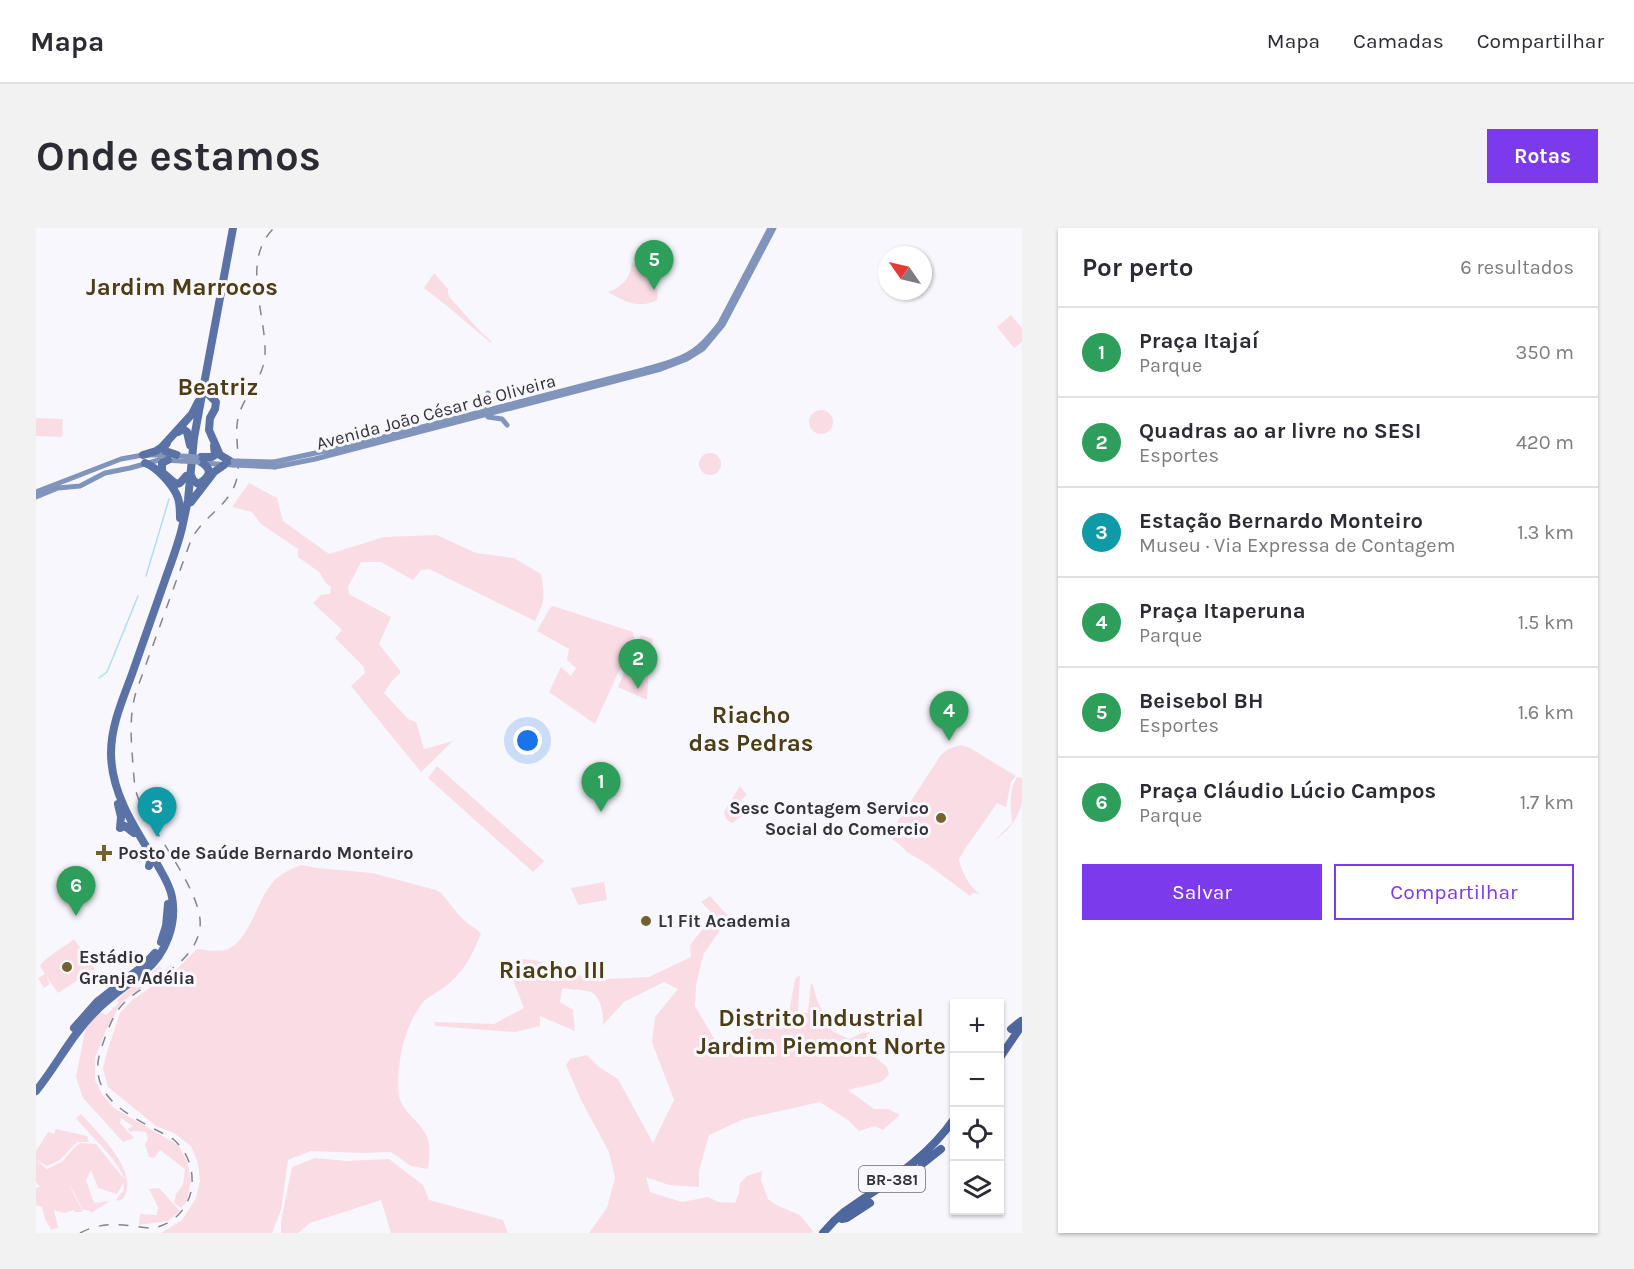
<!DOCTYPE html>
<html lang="pt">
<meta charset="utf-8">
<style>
body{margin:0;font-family:Karla,sans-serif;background:#f2f2f3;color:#2b2b33}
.controls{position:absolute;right:18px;bottom:18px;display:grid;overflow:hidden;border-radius:0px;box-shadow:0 2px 4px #0004}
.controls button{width:54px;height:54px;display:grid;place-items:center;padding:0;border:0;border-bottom:2px solid #e1e1e2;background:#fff;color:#2b2b33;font:30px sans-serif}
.compass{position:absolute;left:842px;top:18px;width:54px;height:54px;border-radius:50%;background:#fff;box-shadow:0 2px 4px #0004;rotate:304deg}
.you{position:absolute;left:492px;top:513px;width:21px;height:21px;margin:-15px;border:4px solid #fff;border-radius:50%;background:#1a73e8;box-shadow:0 0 0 9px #1a73e833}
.badge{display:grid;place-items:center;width:39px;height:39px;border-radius:50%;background:#7c3aed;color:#fff;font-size:20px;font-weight:700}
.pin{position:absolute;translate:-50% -50px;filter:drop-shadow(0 2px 3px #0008)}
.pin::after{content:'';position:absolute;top:32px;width:21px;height:18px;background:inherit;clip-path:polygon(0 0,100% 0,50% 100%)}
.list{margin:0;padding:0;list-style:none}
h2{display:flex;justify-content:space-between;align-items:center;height:78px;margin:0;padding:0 24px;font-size:26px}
h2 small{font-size:20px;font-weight:400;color:#7c7c81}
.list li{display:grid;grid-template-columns:39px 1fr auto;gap:18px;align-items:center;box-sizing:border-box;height:90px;padding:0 24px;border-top:2px solid #e1e1e2}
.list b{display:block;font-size:22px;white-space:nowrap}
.list p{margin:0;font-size:20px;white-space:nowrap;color:#7c7c81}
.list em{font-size:20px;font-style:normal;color:#7c7c81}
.actions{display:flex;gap:12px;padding:18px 24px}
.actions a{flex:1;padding:14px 0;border:2px solid #7c3aed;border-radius:0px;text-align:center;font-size:21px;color:#7c3aed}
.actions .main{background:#7c3aed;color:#fff}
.icon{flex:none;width:33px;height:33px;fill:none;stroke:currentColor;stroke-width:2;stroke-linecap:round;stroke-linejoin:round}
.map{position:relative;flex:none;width:986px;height:1005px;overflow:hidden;border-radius:0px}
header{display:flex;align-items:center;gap:36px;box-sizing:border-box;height:84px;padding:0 30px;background:#fff;border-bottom:2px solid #e1e1e2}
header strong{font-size:28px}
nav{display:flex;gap:33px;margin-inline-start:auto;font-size:21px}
.intro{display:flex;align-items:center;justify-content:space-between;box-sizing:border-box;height:144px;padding:0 36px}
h1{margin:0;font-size:42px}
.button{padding:15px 27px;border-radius:0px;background:#7c3aed;color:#fff;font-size:21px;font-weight:700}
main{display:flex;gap:36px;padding:0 36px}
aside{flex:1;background:#fff;border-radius:0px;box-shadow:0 2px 4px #0004}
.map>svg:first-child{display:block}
.green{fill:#fadce5}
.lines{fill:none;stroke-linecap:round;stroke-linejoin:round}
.stream{stroke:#b2ddf5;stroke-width:1.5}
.secondary{stroke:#8194bc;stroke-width:5}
.trunk{stroke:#5a72a5;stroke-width:8}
.motorway{stroke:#4e679e;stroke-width:8}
.rail{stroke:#86848c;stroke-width:1.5;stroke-dasharray:10 10;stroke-linecap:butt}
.secondary-bridge{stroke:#8194bc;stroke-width:5}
.poi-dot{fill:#746130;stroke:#f8f7fd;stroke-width:2}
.labels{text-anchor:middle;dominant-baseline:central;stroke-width:6;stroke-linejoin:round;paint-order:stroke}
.shield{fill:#f8f7fd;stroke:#6f6c75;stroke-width:1.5}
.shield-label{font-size:16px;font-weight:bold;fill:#34313b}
.street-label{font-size:18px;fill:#34313b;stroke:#f8f7fd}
.poi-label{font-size:18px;font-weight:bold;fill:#34313b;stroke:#f8f7fd;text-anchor:start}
.district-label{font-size:24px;font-weight:bold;fill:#4b3d14;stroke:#f8f7fd}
</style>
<header>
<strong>Mapa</strong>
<nav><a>Mapa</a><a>Camadas</a><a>Compartilhar</a></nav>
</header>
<div class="intro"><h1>Onde estamos</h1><a class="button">Rotas</a></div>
<main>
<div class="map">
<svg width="986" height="1005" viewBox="0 0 986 1005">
<rect width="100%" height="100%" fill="#f8f7fd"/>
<path class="green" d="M 596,34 C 609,45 625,53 621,72 C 603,81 589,74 572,64 C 588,58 594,50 596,34 Z
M 398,45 L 412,61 L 412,66 L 415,71 L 443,102 L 455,113 L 455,115 L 411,78 L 388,60 Z
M 975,87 L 986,100 L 986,114 L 978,120 L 961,99 Z
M773 194a12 12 0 1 1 24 0a12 12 0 1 1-24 0Z
M 0,190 L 27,191 L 26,209 L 0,208 Z
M663 236a11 11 0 1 1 22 0a11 11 0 1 1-22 0Z
M 213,255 L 241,270 L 247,293 L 293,326 L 348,309 L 401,307 L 440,325 L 478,330 L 505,346 C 509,369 509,373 499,393 L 393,341 L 385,342 L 377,352 L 345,334 L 325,334 L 312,359 L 313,366 L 355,389 L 343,416 L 365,444 L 355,454 L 348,465 L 372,491 L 380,494 L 388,521 L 417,513 L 385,544 L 315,458 L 329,445 L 328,439 L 299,410 L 306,402 L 277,375 L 285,367 L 294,366 L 295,359 L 290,355 L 283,344 L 262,329 L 262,321 L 225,296 L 216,284 L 196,279 Z
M 517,378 L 597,404 L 598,409 L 559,496 L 513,464 L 525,439 L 535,448 L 540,440 L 531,432 L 533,421 L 501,403 L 514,380 Z
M 605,407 L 617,411 C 611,431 613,451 611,472 L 582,459 Z
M 925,517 L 934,520 L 980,548 L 975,554 L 970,579 L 961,575 C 949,594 934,612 923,631 C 926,645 932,657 944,666 L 937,665 L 934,668 L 891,636 L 871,624 L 863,616 L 852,608 L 905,527 L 912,521 Z
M 401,538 L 508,633 L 497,644 L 392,550 Z
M 981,549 L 986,550 C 986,557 986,566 986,574 C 983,590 972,603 959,612 L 976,595 C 975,579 972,564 981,549 Z
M 704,558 L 711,567 L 705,572 L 708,577 L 705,581 L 706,588 L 696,595 L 690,591 L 688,584 Z
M 265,637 L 282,640 L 336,645 L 400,662 L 405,665 C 413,674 420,685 429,693 C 434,698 441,700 445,706 C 435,729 428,745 406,761 C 399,766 390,769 385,777 C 368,800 362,831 362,859 C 362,882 380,889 389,905 C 396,916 393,930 392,941 L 375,938 L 355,924 L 326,925 L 275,923 L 252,932 L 245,982 L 236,1005 L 125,1005 L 146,992 L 160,970 L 164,953 L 162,935 L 155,918 L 138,905 L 120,898 L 72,859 L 67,841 L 70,827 L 84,785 L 95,773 L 142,740 L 161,721 C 171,722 180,724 189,722 C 213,716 221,671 237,654 C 245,645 255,641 265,637 Z
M 568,654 L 571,672 L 542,677 L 535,660 Z
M 674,668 L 693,689 L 667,727 L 660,758 L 659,778 L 683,819 L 700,816 L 717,801 L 742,795 L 746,802 L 752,790 L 759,751 L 764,747 L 762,784 L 772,785 L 775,755 L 777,757 L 781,772 L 796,803 L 813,811 L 826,805 L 834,804 L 828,812 L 839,829 L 851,839 L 853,847 L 845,854 L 812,862 L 838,881 L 852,881 L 864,887 L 847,902 L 839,898 L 823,903 L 812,892 L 784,874 L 708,891 L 673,907 L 663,943 L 663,959 L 633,957 L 610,949 L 614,964 L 646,974 L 672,969 L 682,974 L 699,975 L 703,965 L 704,955 L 711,948 L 726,943 L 725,952 L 732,971 L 740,977 L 764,987 L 777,1003 L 776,1005 L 553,1005 L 571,980 L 579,950 L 573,924 L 545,872 L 530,837 L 534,831 L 551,827 L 563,839 L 582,851 L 617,915 L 638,872 L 616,814 L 619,789 L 642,761 L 628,754 L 588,774 L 566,798 C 569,789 565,769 555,764 C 551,762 531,761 526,760 L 524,774 L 537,782 L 539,803 L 504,788 L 504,798 L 479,804 L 399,798 L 398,794 L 458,796 L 488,780 L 475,747 L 484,738 L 484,731 L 499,732 L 522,741 L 527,740 L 542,746 L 550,752 L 613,749 L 655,729 L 654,717 L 678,687 L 665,674 Z
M 38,711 L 59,741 L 22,765 L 10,748 L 14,756 L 8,760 L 2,750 L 9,746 L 4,738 C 8,730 30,718 38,711 Z
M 135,737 L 136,738 L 86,774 L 70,802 L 59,830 L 59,852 L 66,866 L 78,880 L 142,917 L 151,933 L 155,952 L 151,973 L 145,980 L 138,975 L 140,966 L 147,957 L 149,941 L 124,922 L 118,930 L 113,929 L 109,916 L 112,911 L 110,904 L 101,903 L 94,904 L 92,901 L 97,898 L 85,890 L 84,895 L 98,910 L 87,914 L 47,870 L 40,849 L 50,798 L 62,783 L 70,787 L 83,775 L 81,772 L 92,761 L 91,759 L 97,754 L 102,760 L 107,757 L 112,748 L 123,738 L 127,743 Z
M 45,886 C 62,905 105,944 87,971 L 81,973 L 81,970 L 87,963 L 88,954 L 81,966 L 62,960 L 55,942 L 50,952 L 58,975 L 74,973 L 55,985 L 54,983 L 46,981 L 39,966 L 32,956 L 38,966 L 47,984 L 39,984 L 38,982 L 28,985 L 18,982 L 22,1000 L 15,1002 L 9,991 L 6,979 L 0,977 L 0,960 L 4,959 L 0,954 L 0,923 L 12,904 L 18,906 L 20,901 L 51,908 L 53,914 L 41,914 L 24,932 L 11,938 L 0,932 L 11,941 L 26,934 L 37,921 L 44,915 L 60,916 L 89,952 C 80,929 55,909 40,890 Z
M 279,930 L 311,933 L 353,931 L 387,957 L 393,972 L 467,992 L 472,1005 L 355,1005 L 345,972 L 274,995 L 262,1005 L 245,1005 L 245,994 L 256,939 Z
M 123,960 L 144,983 L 132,993 L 103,997 L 104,986 L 121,987 L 122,979 L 113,961 Z"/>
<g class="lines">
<path class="stream" d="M 110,348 L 133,271
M 63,450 L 71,444 L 102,368"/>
<path class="secondary" d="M 446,183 L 451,175 L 452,165
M 452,189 L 466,191 L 471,197
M 238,234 L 312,218 L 607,142 C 624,137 642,133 657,123 C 668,116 676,105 684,95 L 734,0
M 166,235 L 197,237
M 239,239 L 279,231 L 625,141 L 651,131 L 667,121 L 687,97 L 738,0
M 0,264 L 85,231 L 107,227 L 136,227
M 0,269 L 22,260 L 44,258 L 69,245 L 94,240 L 123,232 L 146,233"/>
<path class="trunk" d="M 171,158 L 172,166 L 180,174 L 179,181 L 174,190 L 173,202 L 184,227 L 194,233
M 142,204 L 147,201 L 151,204 L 154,217
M 131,215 L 128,219 L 129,223 L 141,227
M 107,227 L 120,223 L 126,219 L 156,186 L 162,174
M 165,229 L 176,229 L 179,227 L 178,218
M 132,232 L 126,235 L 126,244 L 140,256 L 144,255 L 150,248
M 109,235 C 121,239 138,258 142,270 C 144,276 144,283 144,290
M 155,247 L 157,252 L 162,256 C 173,250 178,242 165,234
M 155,274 L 178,244 L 188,237
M 82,576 L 85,589 L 84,600 L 89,598 L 98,605
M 113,630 L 114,635 L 113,638
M 125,714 L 130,698 L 132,676
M 38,800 L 61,774 L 107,738 L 119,725
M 0,863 C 21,837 36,806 60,783 C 75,768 93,756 109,743 C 130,726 141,696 136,669 C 134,657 127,647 121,636 C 100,602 75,566 75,525 C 75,497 87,471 96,446 C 107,414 118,383 129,352 C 135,335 142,317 146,300 L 152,272 L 158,210 L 197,0"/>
<path class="motorway" d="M 975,801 L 985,793
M 963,831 L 986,797
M 886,936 L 905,921
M 806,991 L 811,990 L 834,975
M 787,1005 L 798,993 L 808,984 C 849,955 889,933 918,891"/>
<path class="rail" d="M 44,1005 C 63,995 78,996 98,998 C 104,999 111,1000 116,1000 C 139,997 155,977 156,956 C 157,939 151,923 137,911 C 100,890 46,872 66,818 C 71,804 77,785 89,774 C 114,750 159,738 164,699 C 168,666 117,605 103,572 C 98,561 98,549 97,537 C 95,512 93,488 100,464 L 155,312 C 165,292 186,281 196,263 C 209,240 197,214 202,190 C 207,168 227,152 229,128 C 231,87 204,33 238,0"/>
<path class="secondary-bridge" d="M 146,228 L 161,229
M 146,233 L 162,234
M 197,233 L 238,234
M 197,237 L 239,239"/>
</g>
<g class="poi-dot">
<circle cx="905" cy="590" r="6"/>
<path d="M65 616h6v6h6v6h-6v6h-6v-6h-6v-6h6z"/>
<circle cx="610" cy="693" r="6"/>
<circle cx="31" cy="739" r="6"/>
</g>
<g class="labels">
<rect class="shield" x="823" y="938" width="66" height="26" rx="4.5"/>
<g class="shield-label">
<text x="856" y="951">BR-381</text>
</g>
<g class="street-label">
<text transform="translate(400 184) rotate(-15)">Avenida João César de Oliveira</text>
</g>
<g class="poi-label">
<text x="893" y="580" text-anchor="end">Sesc Contagem Servico<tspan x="893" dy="21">Social do Comercio</tspan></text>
<text x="82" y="625">Posto de Saúde Bernardo Monteiro</text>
<text x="622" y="693">L1 Fit Academia</text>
<text x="43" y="729">Estádio<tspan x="43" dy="21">Granja Adélia</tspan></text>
</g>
<g class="district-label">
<text x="146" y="59">Jardim Marrocos</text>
<text x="182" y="159">Beatriz</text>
<text x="715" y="487">Riacho<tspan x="715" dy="28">das Pedras</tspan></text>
<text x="516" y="742">Riacho III</text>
<text x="785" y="790">Distrito Industrial<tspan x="785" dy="28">Jardim Piemont Norte</tspan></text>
</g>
</g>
</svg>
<div class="controls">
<button>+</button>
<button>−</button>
<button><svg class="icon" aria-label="locate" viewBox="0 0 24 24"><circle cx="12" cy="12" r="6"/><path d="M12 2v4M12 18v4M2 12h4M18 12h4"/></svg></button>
<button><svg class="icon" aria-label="layers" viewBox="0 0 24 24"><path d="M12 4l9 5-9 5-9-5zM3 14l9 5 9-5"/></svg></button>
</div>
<svg class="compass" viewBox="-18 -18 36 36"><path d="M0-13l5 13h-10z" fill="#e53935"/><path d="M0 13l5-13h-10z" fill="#7c7c81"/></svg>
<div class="you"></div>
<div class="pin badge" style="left:565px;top:584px;background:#2e9e5b">1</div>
<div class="pin badge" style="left:602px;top:461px;background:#2e9e5b">2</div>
<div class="pin badge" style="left:121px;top:609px;background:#0f9aa8">3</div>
<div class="pin badge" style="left:913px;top:513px;background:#2e9e5b">4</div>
<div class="pin badge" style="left:618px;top:62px;background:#2e9e5b">5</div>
<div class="pin badge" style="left:40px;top:688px;background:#2e9e5b">6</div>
</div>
<aside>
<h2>Por perto<small>6 resultados</small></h2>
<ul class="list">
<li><span class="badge" style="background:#2e9e5b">1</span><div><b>Praça Itajaí</b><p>Parque</p></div><em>350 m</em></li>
<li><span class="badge" style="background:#2e9e5b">2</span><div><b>Quadras ao ar livre no SESI</b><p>Esportes</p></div><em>420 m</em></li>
<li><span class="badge" style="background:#0f9aa8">3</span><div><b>Estação Bernardo Monteiro</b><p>Museu · Via Expressa de Contagem</p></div><em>1.3 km</em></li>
<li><span class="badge" style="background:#2e9e5b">4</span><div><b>Praça Itaperuna</b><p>Parque</p></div><em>1.5 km</em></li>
<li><span class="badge" style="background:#2e9e5b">5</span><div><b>Beisebol BH</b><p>Esportes</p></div><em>1.6 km</em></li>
<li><span class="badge" style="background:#2e9e5b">6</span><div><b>Praça Cláudio Lúcio Campos</b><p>Parque</p></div><em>1.7 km</em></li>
</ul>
<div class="actions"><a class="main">Salvar</a><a>Compartilhar</a></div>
</aside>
</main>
